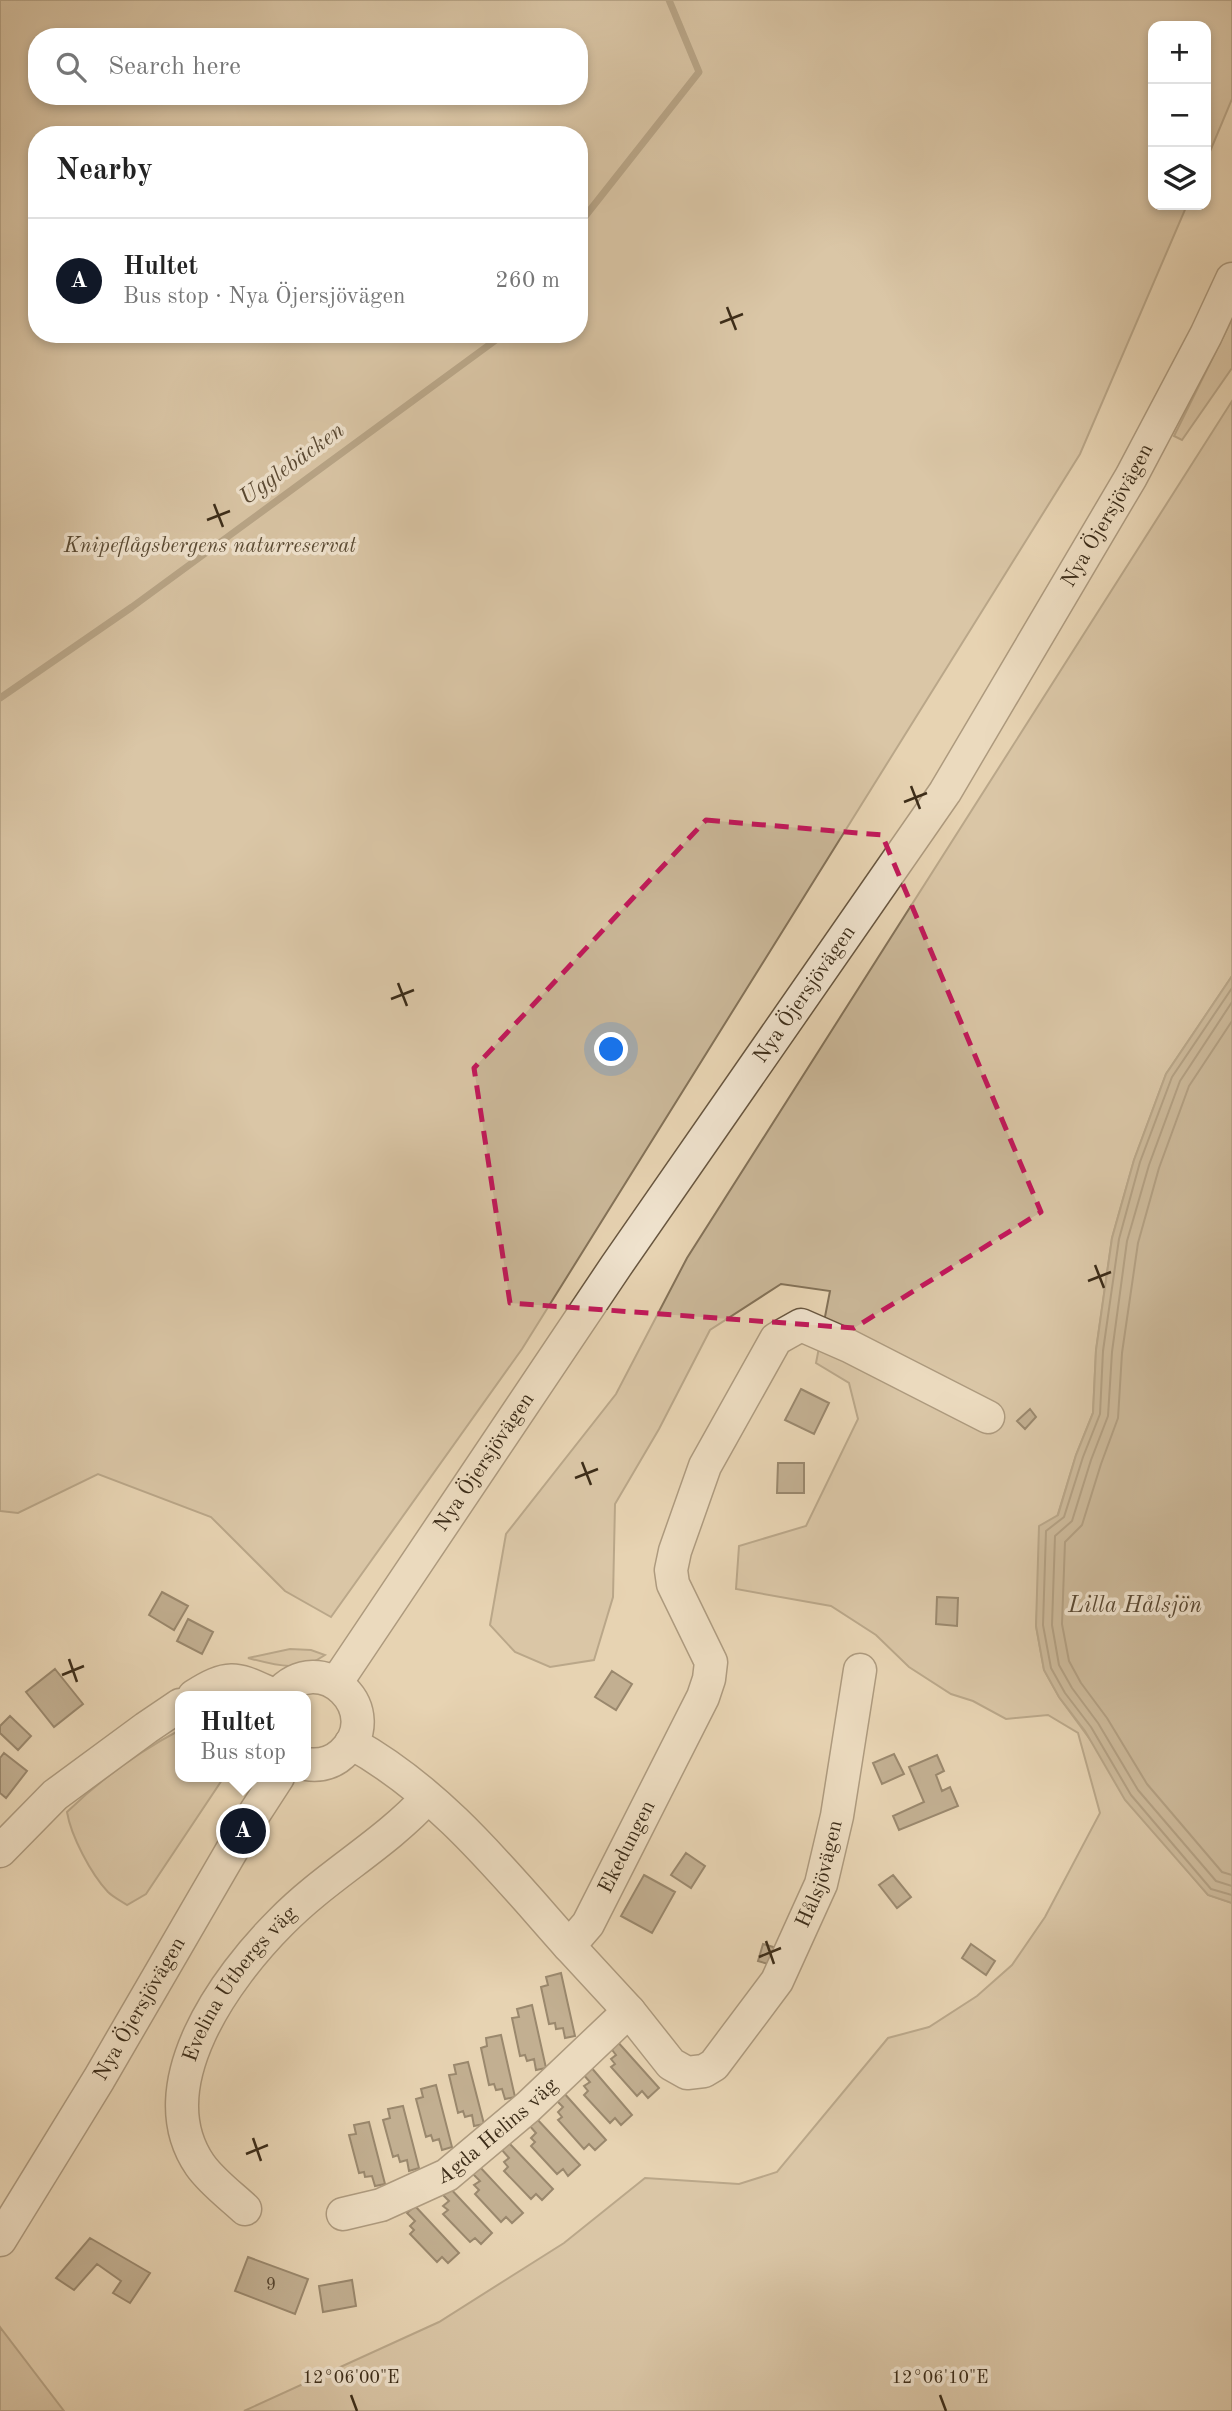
<!DOCTYPE html>
<meta charset="utf-8">
<style>
body{margin:0;font-family:"Old Standard TT",serif;background:#f6f6f6;color:#222}
.controls{position:absolute;right:21px;top:21px;display:grid;overflow:hidden;border-radius:14px;box-shadow:0 4px 10px #0003}
.controls button{width:63px;height:63px;display:grid;place-items:center;padding:0;border:0;border-bottom:2px solid #e0e0e0;background:#fff;color:#222;font:35px sans-serif}
.you{position:absolute;left:612px;top:1050px;width:24px;height:24px;margin:-18px;border:5px solid #fff;border-radius:50%;background:#1a73e8;box-shadow:0 0 0 10px #1a73e833}
.badge{display:grid;place-items:center;width:46px;height:46px;border-radius:50%;background:#111827;color:#fff;font-size:23px;font-weight:700}
.pin{position:absolute;translate:-50% -50%;border:4px solid #fff;box-shadow:0 2px 7px #0006}
.popup{position:absolute;left:175px;top:1691px;width:136px;height:91px;box-sizing:border-box;display:grid;place-content:center;border-radius:14px;background:#fff;filter:drop-shadow(0 2px 5px #0005);font-size:23px;white-space:nowrap;color:#767676}
.popup b{font-size:26px;color:#222}
.popup::after{content:'';position:absolute;left:50%;top:100%;margin-left:-14px;border:14px solid transparent;border-top-color:#fff}
.list{margin:0;padding:0;list-style:none}
h2{display:flex;justify-content:space-between;align-items:center;height:91px;margin:0;padding:0 28px;font-size:30px}
h2 small{font-size:23px;font-weight:400;color:#767676}
.list li{display:grid;grid-template-columns:46px 1fr auto;gap:21px;align-items:center;box-sizing:border-box;height:126px;padding:0 28px;border-top:2px solid #e0e0e0}
.list b{display:block;font-size:26px;white-space:nowrap}
.list p{margin:0;font-size:23px;white-space:nowrap;color:#767676}
.list em{font-size:23px;font-style:normal;color:#767676}
.icon{flex:none;width:38px;height:38px;fill:none;stroke:currentColor;stroke-width:2;stroke-linecap:round;stroke-linejoin:round}
.map{position:relative;flex:none;width:1232px;height:2411px;overflow:hidden}
.search{position:absolute;background:#fff;box-shadow:0 4px 10px #0003;left:28px;top:28px;width:560px;height:77px;display:flex;align-items:center;gap:18px;box-sizing:border-box;padding:0 24px;border-radius:28px;color:#767676;font-size:26px}
.panel{position:absolute;background:#fff;box-shadow:0 4px 10px #0003;left:28px;top:126px;width:560px;height:217px;border-radius:28px}
.map>svg:first-child{display:block}
.green{fill:#cab798;stroke:#847258;stroke-width:2;fill-rule:evenodd}
.water{fill:#ad9b7e;stroke:#806f56;stroke-width:2}
.lines{fill:none;stroke-linecap:round;stroke-linejoin:round}
.shore{stroke:#75644c;stroke-width:2}
.stream{stroke:#806f56;stroke-width:7}
.building{fill:#958369;stroke:#3d2d19;stroke-width:2}
.minor-casing{stroke:#68563f;stroke-width:35}
.minor{stroke:#efe2cd;stroke-width:32}
.marked{fill:none;stroke:#c2185b;stroke-width:5;stroke-dasharray:14 9;stroke-linejoin:round}
.ticks{fill:none;stroke:#3d2d19;stroke-width:2.5}
.labels{text-anchor:middle;dominant-baseline:central;stroke-width:7;stroke-linejoin:round;paint-order:stroke}
.number-label{font-size:18px;fill:#53422d}
.street-label{font-size:21px;fill:#3d2d19;stroke:#efe2cd}
.park-label{font-size:21px;font-style:italic;fill:#594932;stroke:#efe2cd}
.water-label{font-size:23px;font-style:italic;fill:#594832;stroke:#efe2cd}
.ticks-label{font-size:18px;text-anchor:middle;fill:#3d2d19;stroke:#efe2cd;stroke-width:7;stroke-linejoin:round;paint-order:stroke}
</style>
<div class="map">
<svg width="1232" height="2411" viewBox="0 0 1232 2411">
<rect width="100%" height="100%" fill="#e7d3b2"/>
<filter id="stains"><feTurbulence type="fractalNoise" baseFrequency=".00286" numOctaves="4"/><feColorMatrix values="0 0 0 0 .2 0 0 0 0 .09 0 0 0 0 .02 0 0 0 .5 -.17"/></filter>
<radialGradient id="worn" r=".72"><stop offset=".6" stop-color="#630" stop-opacity="0"/><stop offset="1" stop-color="#630" stop-opacity=".3"/></radialGradient>
<path class="green" d="M 0,0 L 1232,0 L 1232,99 L 1206,161 L 1206,26 L 1153,26 L 1153,205 L 1187,205 L 1080,454 L 522,1349 L 331,1617 L 285,1591 L 211,1517 L 98,1474 L 18,1513 L 0,1511 ZM 37,37 L 579,37 L 579,96 L 37,96 ZM 37,135 L 579,135 L 579,334 L 37,334 Z
M 1232,319 L 1232,368 L 1182,440 L 1174,436 Z
M 1232,401 L 1232,976 L 1166,1074 L 1134,1160 L 1112,1238 L 1096,1350 L 1093,1413 L 1076,1455 L 1039,1576 L 1036,1626 L 1044,1670 L 1059,1697 L 1179,1861 L 1208,1895 L 1232,1903 L 1232,2411 L 244,2411 L 439,2322 L 564,2243 L 645,2178 L 739,2184 L 777,2172 L 888,2038 L 929,2027 L 977,1996 L 1012,1965 L 1045,1917 L 1100,1813 L 1078,1733 L 1048,1715 L 1006,1719 L 973,1701 L 951,1694 L 909,1667 L 876,1635 L 831,1606 L 736,1589 L 739,1546 L 806,1526 L 858,1419 L 849,1383 L 816,1363 L 830,1291 L 781,1284 L 710,1330 L 659,1429 L 615,1504 L 613,1597 L 594,1660 L 550,1667 L 515,1652 L 490,1625 L 506,1534 L 616,1394 L 687,1258 Z
M 290,1649 L 311,1650 L 325,1655 C 300,1673 275,1665 248,1658 Z
M 180,1730 L 180,1777 L 224,1777 L 146,1894 L 127,1905 C 121,1901 113,1897 108,1892 C 91,1874 71,1836 67,1812 C 102,1778 136,1753 180,1730 Z
M 0,2327 L 64,2411 L 0,2411 Z"/>
<path class="water" d="M 1232,976 L 1232,1903 L 1208,1895 L 1125,1800 L 1085,1731 L 1059,1697 L 1044,1670 L 1036,1626 L 1039,1526 L 1058,1515 L 1076,1455 L 1093,1413 L 1096,1350 L 1112,1238 L 1134,1160 L 1166,1074 Z"/>
<g class="lines">
<path class="shore" d="M 1232,988 L 1172,1077 L 1140,1162 L 1119,1239 L 1103,1351 L 1100,1414 L 1083,1457 L 1064,1517 L 1046,1531 L 1043,1625 L 1051,1668 L 1065,1693 L 1091,1727 L 1131,1795 L 1211,1889 L 1232,1895
M 1232,1002 L 1180,1081 L 1149,1165 L 1127,1241 L 1112,1352 L 1108,1416 L 1091,1460 L 1072,1521 L 1055,1536 L 1052,1625 L 1059,1665 L 1072,1688 L 1098,1723 L 1138,1790 L 1216,1881 L 1232,1886
M 1232,1021 L 1189,1086 L 1159,1168 L 1138,1243 L 1122,1353 L 1118,1418 L 1101,1464 L 1082,1525 L 1065,1542 L 1062,1624 L 1069,1661 L 1081,1683 L 1107,1718 L 1147,1784 L 1222,1872 L 1232,1875"/>
<path class="stream" d="M 579,224 L 699,72 L 669,0
M 0,698 L 132,607 L 504,334"/>
</g>
<path class="building" d="M 801,1389 L 829,1403 L 814,1434 L 785,1420 Z
M 1030,1409 L 1036,1417 L 1025,1429 L 1017,1421 Z
M 778,1463 L 804,1463 L 804,1493 L 777,1493 Z
M 162,1592 L 188,1606 L 174,1630 L 149,1615 Z
M 937,1597 L 958,1598 L 957,1626 L 936,1624 Z
M 188,1619 L 213,1632 L 202,1654 L 177,1641 Z
M 55,1669 L 83,1704 L 54,1727 L 26,1692 Z
M 612,1671 L 632,1684 L 616,1710 L 595,1697 Z
M 10,1716 L 31,1736 L 18,1750 L 0,1733 L 0,1726 Z
M 4,1753 L 27,1771 L 6,1798 L 0,1793 L 0,1758 Z
M 894,1754 L 904,1774 L 882,1784 L 873,1763 Z
M 937,1755 L 944,1771 L 936,1775 L 942,1791 L 950,1787 L 958,1806 L 899,1830 L 893,1816 L 924,1802 L 909,1767 Z
M 686,1853 L 705,1866 L 691,1888 L 671,1875 Z
M 644,1875 L 675,1892 L 652,1933 L 621,1916 Z
M 893,1875 L 911,1897 L 897,1908 L 879,1885 Z
M 763,1944 L 780,1949 L 775,1966 L 758,1961 Z
M 971,1944 L 995,1961 L 986,1975 L 962,1958 Z
M 561,1973 L 575,2036 L 565,2038 L 563,2028 L 556,2029 L 555,2023 L 549,2024 L 541,1987 L 548,1985 L 546,1977 Z
M 532,2005 L 546,2068 L 536,2070 L 534,2059 L 527,2061 L 525,2055 L 520,2056 L 512,2018 L 519,2017 L 517,2009 Z
M 501,2035 L 515,2097 L 505,2099 L 502,2089 L 496,2090 L 494,2084 L 489,2085 L 481,2048 L 487,2046 L 486,2038 Z
M 616,2040 L 659,2088 L 648,2098 L 642,2091 L 637,2096 L 611,2067 L 615,2064 L 611,2059 L 616,2055 L 609,2046 Z
M 468,2062 L 484,2124 L 474,2126 L 472,2115 L 465,2117 L 463,2111 L 458,2113 L 449,2075 L 456,2074 L 454,2065 Z
M 590,2066 L 632,2115 L 621,2125 L 615,2118 L 610,2123 L 584,2095 L 588,2091 L 584,2086 L 590,2082 L 582,2073 Z
M 436,2085 L 452,2147 L 442,2150 L 439,2139 L 433,2141 L 431,2135 L 426,2137 L 416,2099 L 423,2097 L 421,2089 Z
M 563,2092 L 606,2140 L 595,2150 L 589,2144 L 584,2149 L 558,2120 L 562,2117 L 558,2112 L 563,2107 L 555,2099 Z
M 403,2106 L 419,2168 L 409,2171 L 407,2160 L 400,2162 L 398,2155 L 393,2157 L 383,2120 L 390,2118 L 388,2109 Z
M 536,2118 L 580,2165 L 568,2176 L 563,2169 L 557,2174 L 531,2146 L 535,2142 L 531,2138 L 536,2133 L 529,2125 Z
M 369,2122 L 385,2184 L 375,2186 L 372,2176 L 365,2177 L 364,2172 L 359,2173 L 349,2135 L 356,2134 L 354,2125 Z
M 509,2143 L 553,2189 L 542,2200 L 536,2194 L 531,2199 L 504,2171 L 508,2167 L 504,2162 L 509,2158 L 501,2149 Z
M 479,2166 L 523,2213 L 512,2223 L 506,2217 L 501,2222 L 475,2194 L 479,2190 L 474,2185 L 480,2181 L 472,2173 Z
M 448,2186 L 492,2233 L 481,2244 L 475,2238 L 470,2242 L 443,2214 L 448,2210 L 443,2206 L 449,2201 L 441,2193 Z
M 415,2206 L 459,2253 L 448,2263 L 442,2257 L 437,2262 L 410,2234 L 414,2230 L 410,2226 L 415,2221 L 407,2213 Z
M 90,2238 L 150,2273 L 130,2303 L 113,2293 L 121,2281 L 97,2264 L 74,2290 L 56,2278 Z
M 248,2257 L 308,2279 L 295,2314 L 235,2291 Z
M 352,2280 L 356,2306 L 323,2312 L 319,2286 Z"/>
<g class="lines">
<defs>
<g id="minor">
<path id="s1" d="M 336,1683 L 616,1266 L 945,792 L 1131,477 L 1206,335 L 1232,279"/>
<path d="M 194,1696 C 232,1672 237,1679 276,1696"/>
<path d="M 277,1696 C 322,1643 388,1714 342,1754 C 332,1763 319,1766 306,1764"/>
<path id="s2" d="M 351,1743 C 439,1791 504,1873 569,1946 L 588,1924 L 703,1697 L 709,1679 L 711,1662 L 673,1584 L 671,1570 L 675,1551 L 705,1466 L 776,1339 L 801,1325 L 849,1346 L 988,1417"/>
<path d="M 0,1851 L 55,1795 L 146,1728 L 180,1705"/>
<path id="s3" d="M 569,1946 L 629,2011 L 671,2064 L 687,2073 L 704,2071 L 714,2065 L 777,1981 L 821,1884 L 837,1816 L 860,1670"/>
<path id="s4" d="M 245,2209 C 230,2195 212,2182 200,2165 C 146,2086 226,1977 281,1922 C 326,1876 384,1845 427,1798"/>
<path id="s5" d="M 343,2214 L 381,2205 L 447,2175 L 528,2107 L 629,2011"/>
<path id="s6" d="M 0,2240 L 99,2079 L 243,1831 L 278,1777"/>
</g>
</defs>
<use href="#minor" class="minor-casing"/>
<use href="#minor" class="minor"/>
</g>
<path d="M0 0H1232V2411H0ZM 706,820 L 882,835 L 1041,1212 L 854,1328 L 510,1303 L 474,1068 Z" fill="#e7d3b2" fill-opacity=".55" fill-rule="evenodd"/>
<path class="marked" d="M 706,820 L 882,835 L 1041,1212 L 854,1328 L 510,1303 L 474,1068 Z"/>
<path class="ticks" d="M 727,307 L 736,330M 720,323 L 743,314M 214,504 L 223,527M 207,520 L 230,511M 911,786 L 920,809M 904,802 L 927,793M 398,983 L 407,1006M 391,999 L 414,990M 1095,1265 L 1104,1288M 1088,1281 L 1111,1272M 582,1462 L 591,1485M 575,1478 L 598,1469M 69,1659 L 77,1682M 62,1675 L 84,1666M 766,1941 L 774,1964M 759,1957 L 781,1948M 253,2138 L 261,2161M 246,2154 L 268,2145M 351,2395 L 357,2411M 940,2395 L 946,2411"/>
<g class="labels">
<g class="number-label">
<text x="271" y="2285">9</text>
</g>
<g class="street-label">
<text stroke="none"><textPath href="#s1" startOffset="1400">Nya Öjersjövägen</textPath></text>
<text stroke="none"><textPath href="#s1" startOffset="833">Nya Öjersjövägen</textPath></text>
<text stroke="none"><textPath href="#s1" startOffset="266">Nya Öjersjövägen</textPath></text>
<text stroke="none"><textPath href="#s2" startOffset="415">Ekedungen</textPath></text>
<text stroke="none"><textPath href="#s3" startOffset="424">Hålsjövägen</textPath></text>
<text stroke="none"><textPath href="#s4" startOffset="264">Evelina Utbergs väg</textPath></text>
<text stroke="none"><textPath href="#s6" startOffset="270">Nya Öjersjövägen</textPath></text>
<text stroke="none"><textPath href="#s5" startOffset="178">Agda Helins väg</textPath></text>
</g>
<g class="park-label">
<text x="210" y="546">Knipeflågsbergens naturreservat</text>
</g>
<g class="water-label">
<text transform="translate(292 464) rotate(-36)">Ugglebäcken</text>
<text x="1135" y="1605">Lilla Hålsjön</text>
</g>
</g>
<g class="ticks-label">
<text x="351" y="2383">12°06'00"E</text>
<text x="940" y="2383">12°06'10"E</text>
</g>
<rect width="100%" height="100%" filter="url(#stains)"/>
<rect width="100%" height="100%" fill="url(#worn)"/>
</svg>
<div class="controls">
<button>+</button>
<button>−</button>
<button><svg class="icon" aria-label="layers" viewBox="0 0 24 24"><path d="M12 4l9 5-9 5-9-5zM3 14l9 5 9-5"/></svg></button>
</div>
<div class="you"></div>
<div class="pin badge" style="left:243px;top:1831px">A</div>
<div class="popup"><b>Hultet</b>Bus stop</div>
<div class="search"><svg class="icon" aria-label="search" viewBox="0 0 24 24"><circle cx="10" cy="10" r="6"/><path d="M15 15l6 6"/></svg>Search here</div>
<section class="panel">
<h2>Nearby<small></small></h2>
<ul class="list">
<li><span class="badge">A</span><div><b>Hultet</b><p>Bus stop · Nya Öjersjövägen</p></div><em>260 m</em></li>
</ul>
</section>
</div>
